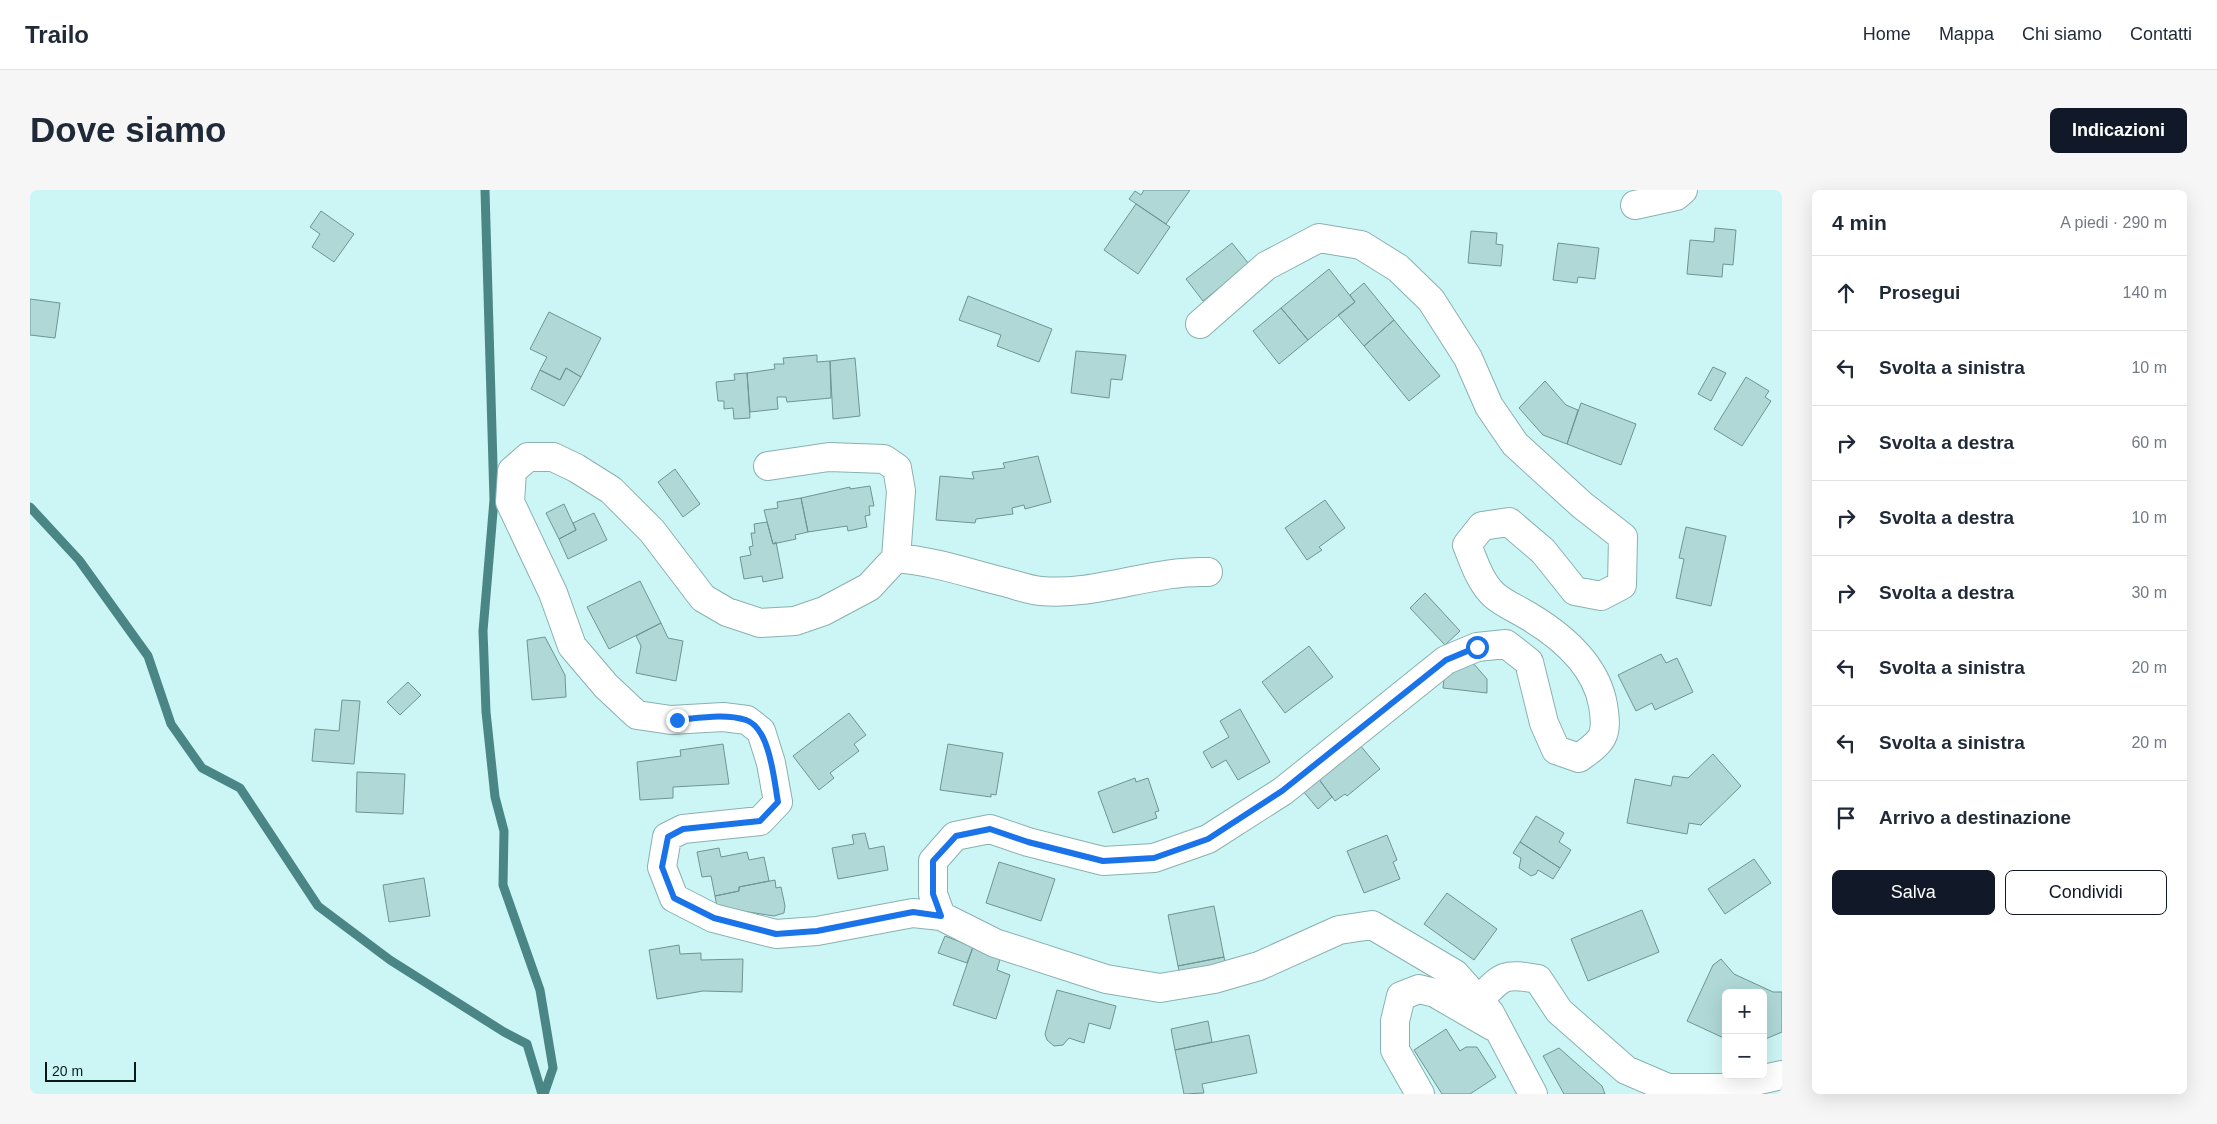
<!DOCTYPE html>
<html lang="it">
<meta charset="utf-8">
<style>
body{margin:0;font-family:Helvetica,sans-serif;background:#f6f6f7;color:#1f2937}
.controls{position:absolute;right:15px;bottom:15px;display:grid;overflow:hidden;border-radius:8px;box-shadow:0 5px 20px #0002}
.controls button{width:45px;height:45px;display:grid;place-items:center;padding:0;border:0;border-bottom:1px solid #e0e1e3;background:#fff;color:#1f2937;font:25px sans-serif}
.scale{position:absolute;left:15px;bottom:12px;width:91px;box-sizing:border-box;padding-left:5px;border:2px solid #0a1a19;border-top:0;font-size:14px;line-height:18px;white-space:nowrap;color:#0a1a19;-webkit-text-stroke:4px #ccf6f5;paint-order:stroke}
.stop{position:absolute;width:15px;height:15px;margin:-11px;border:4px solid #1a73e8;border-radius:50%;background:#fff}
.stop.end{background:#1a73e8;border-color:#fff;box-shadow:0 1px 5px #0008}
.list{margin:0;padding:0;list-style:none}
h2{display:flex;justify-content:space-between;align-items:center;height:65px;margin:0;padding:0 20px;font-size:21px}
h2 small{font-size:16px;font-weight:400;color:#747a83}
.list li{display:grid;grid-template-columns:32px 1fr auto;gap:15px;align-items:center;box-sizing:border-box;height:75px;padding:0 20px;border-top:1px solid #e0e1e3}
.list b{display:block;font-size:19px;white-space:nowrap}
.list em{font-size:16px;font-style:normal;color:#747a83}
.actions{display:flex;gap:10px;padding:15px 20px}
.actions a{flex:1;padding:11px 0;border:1px solid #111827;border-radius:8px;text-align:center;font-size:18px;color:#111827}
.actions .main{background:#111827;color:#fff}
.icon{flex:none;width:28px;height:28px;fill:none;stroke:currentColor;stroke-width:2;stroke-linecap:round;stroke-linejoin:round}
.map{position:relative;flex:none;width:1752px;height:904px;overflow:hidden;border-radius:8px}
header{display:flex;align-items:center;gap:30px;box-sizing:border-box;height:70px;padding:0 25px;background:#fff;border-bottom:1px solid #e0e1e3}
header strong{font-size:24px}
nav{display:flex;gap:28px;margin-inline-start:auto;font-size:18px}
.intro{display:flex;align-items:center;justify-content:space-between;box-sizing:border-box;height:120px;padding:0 30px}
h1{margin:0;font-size:35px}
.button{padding:12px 22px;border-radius:8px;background:#111827;color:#fff;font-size:18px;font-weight:700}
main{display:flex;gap:30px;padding:0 30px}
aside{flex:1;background:#fff;border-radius:8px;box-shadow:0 5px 20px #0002}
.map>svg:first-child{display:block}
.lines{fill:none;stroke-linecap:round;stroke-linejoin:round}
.stream{stroke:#498685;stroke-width:9}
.building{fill:#afd8d7;stroke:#6e9594}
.street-casing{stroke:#89b1b0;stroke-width:30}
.street{stroke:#fff;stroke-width:28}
.route{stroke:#1a73e8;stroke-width:6}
</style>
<header>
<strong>Trailo</strong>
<nav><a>Home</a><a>Mappa</a><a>Chi siamo</a><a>Contatti</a></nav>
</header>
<div class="intro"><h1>Dove siamo</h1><a class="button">Indicazioni</a></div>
<main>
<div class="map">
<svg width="1752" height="904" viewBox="0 0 1752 904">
<rect width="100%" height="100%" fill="#ccf6f5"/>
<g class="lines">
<path class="stream" d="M 455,0 L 464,310 L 453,441 L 456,522 L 465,607 L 474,641 L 473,695 L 510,800 L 523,878 L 514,904
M 0,317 L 49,370 L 118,466 L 141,534 L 172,578 L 210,598 L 288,716 L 360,770 L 474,842 L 497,854 L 512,904"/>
</g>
<path class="building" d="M 1114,0 L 1160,0 L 1136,34 L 1099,9 L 1105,1 L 1111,5 Z
M 1106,14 L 1140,37 L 1108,84 L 1074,60 Z
M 291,21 L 324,44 L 304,72 L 282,57 L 290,44 L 280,37 Z
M 1685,38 L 1706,40 L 1703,75 L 1693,74 L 1692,87 L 1657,84 L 1660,50 L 1684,52 Z
M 1441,41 L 1467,43 L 1466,54 L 1473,55 L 1471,76 L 1438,73 Z
M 1202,53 L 1219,74 L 1173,111 L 1156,89 Z
M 1528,53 L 1569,58 L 1565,89 L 1548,87 L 1547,93 L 1523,90 Z
M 1299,79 L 1325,112 L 1278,150 L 1251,118 Z
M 1334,93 L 1364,130 L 1334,156 L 1308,125 L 1325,112 L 1320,105 Z
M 938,106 L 1022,139 L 1009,172 L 967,156 L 971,145 L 929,130 Z
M 0,109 L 30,113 L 25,148 L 0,145 Z
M 1251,118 L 1278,150 L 1249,174 L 1223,141 Z
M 519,122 L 571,148 L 551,187 L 536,178 L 530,190 L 510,180 L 517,167 L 500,159 Z
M 1364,130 L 1410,186 L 1379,211 L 1334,156 Z
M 1046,161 L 1096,165 L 1092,190 L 1081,189 L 1079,208 L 1041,203 Z
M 787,165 L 787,172 L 800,171 L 801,208 L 757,212 L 756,207 L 747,207 L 748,219 L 720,222 L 717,183 L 745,179 L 744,174 L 754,174 L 753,168 Z
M 825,168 L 830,226 L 803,229 L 800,171 Z
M 1683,177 L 1696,183 L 1681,211 L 1668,204 Z
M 536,178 L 551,187 L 534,216 L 501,199 L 510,180 L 530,190 Z
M 717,183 L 720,228 L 704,229 L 703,218 L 694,219 L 694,211 L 688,211 L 686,192 L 705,190 L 704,184 Z
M 1716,187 L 1739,201 L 1735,207 L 1741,211 L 1712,256 L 1684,239 Z
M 1515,191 L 1536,215 L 1548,220 L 1537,254 L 1513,245 L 1489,218 Z
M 1551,213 L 1606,234 L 1591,275 L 1537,254 Z
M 1008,266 L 1021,312 L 995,319 L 994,315 L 982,318 L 983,324 L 946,329 L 945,333 L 906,330 L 910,286 L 944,289 L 942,282 L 975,278 L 973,273 Z
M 645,279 L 670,314 L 653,327 L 628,292 Z
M 840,296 L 844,316 L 839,316 L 840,325 L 835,326 L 837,337 L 818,341 L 817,336 L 778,342 L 771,308 L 820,297 L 820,299 Z
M 771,308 L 778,342 L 765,345 L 766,349 L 743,354 L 734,320 L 748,318 L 747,312 Z
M 1295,310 L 1315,338 L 1289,357 L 1292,360 L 1277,370 L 1255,338 Z
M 534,314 L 546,340 L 529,349 L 516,323 Z
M 564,323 L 577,350 L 538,369 L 529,349 L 546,340 L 543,333 Z
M 737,332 L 743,354 L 746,352 L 753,388 L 733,392 L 732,386 L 714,389 L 710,367 L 721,365 L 719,357 L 723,356 L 721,343 L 725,343 L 724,334 Z
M 1656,337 L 1696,346 L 1681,416 L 1646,408 L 1654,369 L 1649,368 Z
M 610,391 L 631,433 L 579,459 L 557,417 Z
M 1395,403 L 1430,441 L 1415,455 L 1380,418 Z
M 631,433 L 638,448 L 653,451 L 646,491 L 606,483 L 611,456 L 606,446 Z
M 515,447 L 535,485 L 536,507 L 502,510 L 497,450 Z
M 1279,456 L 1303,487 L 1255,523 L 1232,492 Z
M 1631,464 L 1636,473 L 1647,468 L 1663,502 L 1625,520 L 1622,513 L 1606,521 L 1588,485 Z
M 1443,473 L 1457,489 L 1457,503 L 1413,498 L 1415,479 Z
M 378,492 L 391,505 L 370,525 L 357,512 Z
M 312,510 L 330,511 L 324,574 L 282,571 L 285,539 L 309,541 Z
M 1210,519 L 1240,572 L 1208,590 L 1196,570 L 1182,578 L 1173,562 L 1199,547 L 1190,531 Z
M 819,523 L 836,545 L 824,554 L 829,561 L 800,583 L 804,588 L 789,600 L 763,566 Z
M 693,554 L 699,594 L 643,597 L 643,608 L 610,610 L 607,572 L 651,566 L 650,560 Z
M 918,554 L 973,563 L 966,605 L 961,604 L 961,607 L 910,600 Z
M 1329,554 L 1350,579 L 1317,606 L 1315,604 L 1305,611 L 1288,588 Z
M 1683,564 L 1711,596 L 1671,635 L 1659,633 L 1657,644 L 1597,633 L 1605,589 L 1641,596 L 1643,586 L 1658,588 Z
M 327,582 L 375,584 L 373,624 L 326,622 Z
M 1105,588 L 1106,592 L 1118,588 L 1129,621 L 1125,622 L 1127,628 L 1083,643 L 1068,602 Z
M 1288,588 L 1302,607 L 1288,619 L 1273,601 Z
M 1506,626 L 1534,643 L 1529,652 L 1541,660 L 1530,678 L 1490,652 Z
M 835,643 L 839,659 L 854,656 L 858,680 L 808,689 L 802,658 L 824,654 L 822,645 Z
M 1357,645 L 1367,670 L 1363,672 L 1370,689 L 1334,703 L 1317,661 Z
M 1490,652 L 1530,678 L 1523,689 L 1508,680 L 1506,684 L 1501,686 L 1489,678 L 1491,668 L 1483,663 Z
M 689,658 L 691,667 L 717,662 L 719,670 L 734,667 L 739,691 L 709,697 L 709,701 L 685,706 L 681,686 L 672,687 L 667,662 Z
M 1724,669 L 1741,693 L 1695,724 L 1678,699 Z
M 969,672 L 1025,689 L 1011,731 L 956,713 Z
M 394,688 L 400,726 L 359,732 L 353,695 Z
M 745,690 L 746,698 L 751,697 L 755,716 L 754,723 L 744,726 L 687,717 L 685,706 L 709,701 L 709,697 Z
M 1417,703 L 1467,739 L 1444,770 L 1394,734 Z
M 1184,716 L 1194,767 L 1148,776 L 1138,725 Z
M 1612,720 L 1629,762 L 1558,791 L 1541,749 Z
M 915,746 L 943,757 L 937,773 L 908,763 Z
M 649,755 L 650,764 L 671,763 L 671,770 L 713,769 L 712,802 L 673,801 L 627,809 L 619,760 Z
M 943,757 L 971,766 L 967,780 L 980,785 L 966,829 L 923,815 Z
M 1194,767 L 1197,779 L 1151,789 L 1148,776 Z
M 1691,769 L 1704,784 L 1743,802 L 1752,802 L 1752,842 L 1733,850 L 1733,803 L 1696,803 L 1696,849 L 1657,831 L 1683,775 Z
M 1027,800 L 1086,816 L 1080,839 L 1059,833 L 1054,853 L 1039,848 L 1033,855 L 1024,856 L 1017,850 L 1015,844 Z
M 1178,831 L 1182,852 L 1145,860 L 1141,839 Z
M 1416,839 L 1430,861 L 1436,857 L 1447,857 L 1466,887 L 1440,904 L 1412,904 L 1384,860 Z
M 1219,845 L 1227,883 L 1172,894 L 1174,903 L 1154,904 L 1145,860 Z
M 1529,858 L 1572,896 L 1575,904 L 1534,904 L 1513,866 Z"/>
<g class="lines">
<defs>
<path id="street" d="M 1605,15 L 1646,6 L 1653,0
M 1170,134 L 1236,76 L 1289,48 L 1331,55 L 1368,78 L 1401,110 L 1438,168 L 1459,216 L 1485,254 L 1552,315 L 1593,347 L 1592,395 L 1571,406 L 1545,401 L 1513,361 L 1479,332 L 1452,336 L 1437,355 C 1444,372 1450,392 1464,405 C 1474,414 1489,420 1500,427 C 1533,447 1566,475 1573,515 C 1578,546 1574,550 1549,568 L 1526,560 L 1514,533 L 1499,472 L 1476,454 L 1447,457 L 1416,470 L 1253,601 L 1178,649 L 1124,668 L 1073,671 L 998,652 L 960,639 L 925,646 L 903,671 L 903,704 L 911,726 L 965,753 L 1076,789 L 1130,798 L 1184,789 L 1229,776 L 1309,740 L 1342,735 L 1425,784 L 1460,823 L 1503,904
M 738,276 L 799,267 L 854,269 L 867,278 L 871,301 L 866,368 L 839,397 L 794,421 L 765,431 L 730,433 L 697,422 L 673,408 L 622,341 L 581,300 L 546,278 L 523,267 L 498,267 L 482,281 L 480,312 L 523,403 L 542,456 L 576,496 L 607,525 L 641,530 L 693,527 L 717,530 L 731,541 L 741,573 L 748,612 L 730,631 L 653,639 L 637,647 L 632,677 L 644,708 L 683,728 L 746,744 L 787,741 L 883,723 L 911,726
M 866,368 C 903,371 938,383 974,392 C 986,395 999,400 1011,401 C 1068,406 1121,380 1178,382
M 1449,810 C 1473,785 1473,783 1508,789 L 1529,821 L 1596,880 L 1638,898 L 1693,898 L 1752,885
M 1390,904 L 1365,860 L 1365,831 L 1371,806 L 1389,799 L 1405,803 L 1462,836"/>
</defs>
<use href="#street" class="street-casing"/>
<use href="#street" class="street"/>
</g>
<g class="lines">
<path class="route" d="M 647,530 C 669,528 695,523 716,530 C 740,538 744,590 748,612 L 730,631 L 653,639 L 638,647 L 632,677 L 644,708 L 684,728 L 746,744 L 787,741 L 883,722 L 911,726 L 903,704 L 903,671 L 926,646 L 960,639 L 998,652 L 1073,671 L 1124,668 L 1178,649 L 1252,601 L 1416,470 L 1447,457"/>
</g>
</svg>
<div class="controls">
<button>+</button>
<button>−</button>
</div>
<div class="scale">20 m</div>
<div class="stop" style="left:1447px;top:457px"></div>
<div class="stop end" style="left:647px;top:530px"></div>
</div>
<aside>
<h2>4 min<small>A piedi · 290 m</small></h2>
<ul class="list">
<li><svg class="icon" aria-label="ahead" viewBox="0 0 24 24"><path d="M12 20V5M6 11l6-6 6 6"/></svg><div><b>Prosegui</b></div><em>140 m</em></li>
<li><svg class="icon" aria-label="left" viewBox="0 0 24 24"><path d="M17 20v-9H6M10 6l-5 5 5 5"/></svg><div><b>Svolta a sinistra</b></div><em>10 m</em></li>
<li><svg class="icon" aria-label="right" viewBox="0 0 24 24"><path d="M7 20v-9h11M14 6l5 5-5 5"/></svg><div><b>Svolta a destra</b></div><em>60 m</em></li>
<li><svg class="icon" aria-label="right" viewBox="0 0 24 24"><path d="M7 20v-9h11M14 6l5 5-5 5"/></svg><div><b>Svolta a destra</b></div><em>10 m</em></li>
<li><svg class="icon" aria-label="right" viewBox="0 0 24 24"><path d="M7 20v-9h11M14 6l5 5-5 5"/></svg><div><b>Svolta a destra</b></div><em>30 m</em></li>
<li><svg class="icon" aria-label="left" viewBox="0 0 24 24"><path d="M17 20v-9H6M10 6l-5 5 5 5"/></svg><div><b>Svolta a sinistra</b></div><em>20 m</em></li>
<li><svg class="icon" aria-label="left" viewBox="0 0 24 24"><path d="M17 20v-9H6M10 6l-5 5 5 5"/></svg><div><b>Svolta a sinistra</b></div><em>20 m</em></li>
<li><svg class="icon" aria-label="arrive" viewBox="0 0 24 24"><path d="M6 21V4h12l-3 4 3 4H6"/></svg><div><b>Arrivo a destinazione</b></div></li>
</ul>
<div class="actions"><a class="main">Salva</a><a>Condividi</a></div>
</aside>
</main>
